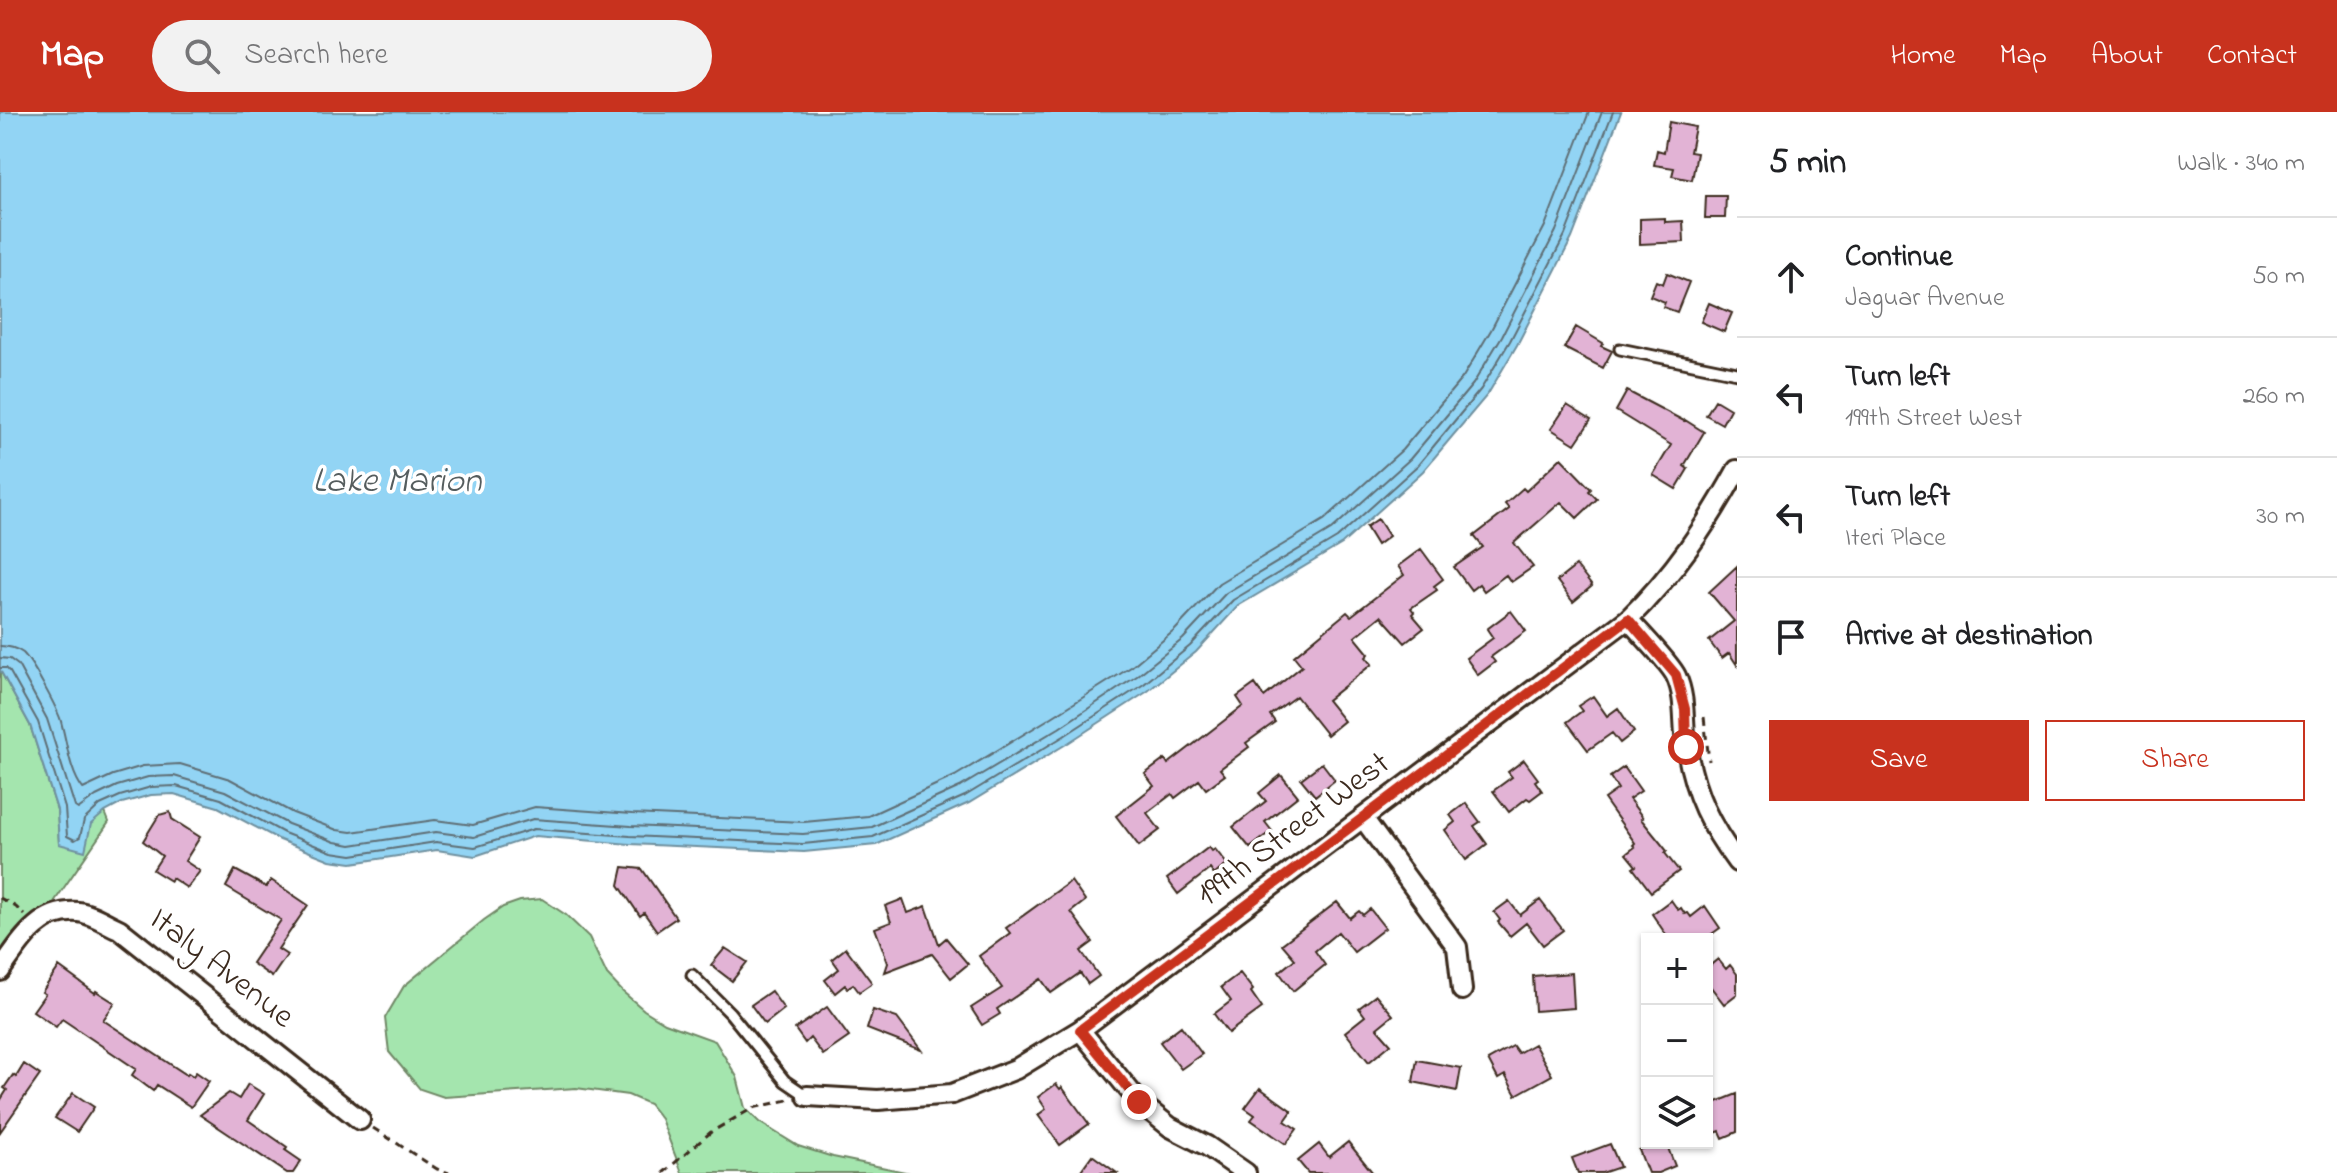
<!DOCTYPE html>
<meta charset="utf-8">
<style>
body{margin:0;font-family:"Indie Flower",sans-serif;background:#f2f2f2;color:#202124}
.controls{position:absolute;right:24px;bottom:24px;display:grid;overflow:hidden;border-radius:0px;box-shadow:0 2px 6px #0004}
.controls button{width:72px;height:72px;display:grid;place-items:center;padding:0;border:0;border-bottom:2px solid #e0e0e0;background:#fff;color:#202124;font:40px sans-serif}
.stop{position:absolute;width:24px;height:24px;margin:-18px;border:6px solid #c8321e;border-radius:50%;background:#fff}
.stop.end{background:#c8321e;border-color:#fff;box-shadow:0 2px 8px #0008}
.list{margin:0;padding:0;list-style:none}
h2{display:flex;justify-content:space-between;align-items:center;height:104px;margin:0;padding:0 32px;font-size:34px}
h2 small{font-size:26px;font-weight:400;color:#757577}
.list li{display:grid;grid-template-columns:52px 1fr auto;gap:24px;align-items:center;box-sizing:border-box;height:120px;padding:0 32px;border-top:2px solid #e0e0e0}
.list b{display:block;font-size:30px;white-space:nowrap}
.list p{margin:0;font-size:26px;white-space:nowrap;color:#757577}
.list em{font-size:26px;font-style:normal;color:#757577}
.actions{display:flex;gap:16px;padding:24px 32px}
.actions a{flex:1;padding:18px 0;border:2px solid #c8321e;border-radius:0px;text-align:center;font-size:28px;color:#c8321e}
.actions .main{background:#c8321e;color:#fff}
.icon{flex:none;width:44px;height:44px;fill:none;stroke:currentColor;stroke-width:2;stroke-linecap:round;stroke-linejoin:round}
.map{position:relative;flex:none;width:1737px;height:1061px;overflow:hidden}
header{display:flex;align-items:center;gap:48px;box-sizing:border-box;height:112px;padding:0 40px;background:#c8321e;color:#fff}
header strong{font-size:38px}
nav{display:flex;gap:44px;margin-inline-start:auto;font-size:28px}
.search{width:560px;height:72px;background:#f2f2f2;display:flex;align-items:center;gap:20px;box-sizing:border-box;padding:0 28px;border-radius:44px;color:#757577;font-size:30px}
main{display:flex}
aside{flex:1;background:#fff}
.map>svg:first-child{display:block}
.green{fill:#a4e5ae;stroke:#708866;stroke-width:2}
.water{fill:#92d4f4;stroke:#6f909e;stroke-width:2}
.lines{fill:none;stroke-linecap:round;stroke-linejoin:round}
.shore{stroke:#5e6e74;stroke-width:2}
.building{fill:#e2b3d5;stroke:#3b2a1e;stroke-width:2}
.lane-casing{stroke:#3b2a1e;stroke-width:15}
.street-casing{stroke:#3b2a1e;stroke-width:24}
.path{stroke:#3b2a1e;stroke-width:3;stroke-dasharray:8 6;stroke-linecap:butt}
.lane{stroke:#fff;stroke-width:9}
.street{stroke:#fff;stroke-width:18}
.route{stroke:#c8321e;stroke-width:10}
.labels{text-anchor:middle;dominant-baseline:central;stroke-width:7;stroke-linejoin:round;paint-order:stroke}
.street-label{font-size:34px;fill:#3b2a1e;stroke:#fff}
.water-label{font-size:36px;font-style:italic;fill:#555d5e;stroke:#fff}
</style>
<header>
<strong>Map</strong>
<div class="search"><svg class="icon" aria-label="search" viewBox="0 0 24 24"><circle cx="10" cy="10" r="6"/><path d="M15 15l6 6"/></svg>Search here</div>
<nav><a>Home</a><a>Map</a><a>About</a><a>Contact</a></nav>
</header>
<main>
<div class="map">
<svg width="1737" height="1061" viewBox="0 0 1737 1061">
<rect width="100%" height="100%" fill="#fff"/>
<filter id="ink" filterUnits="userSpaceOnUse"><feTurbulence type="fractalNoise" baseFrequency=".0125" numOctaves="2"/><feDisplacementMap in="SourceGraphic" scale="16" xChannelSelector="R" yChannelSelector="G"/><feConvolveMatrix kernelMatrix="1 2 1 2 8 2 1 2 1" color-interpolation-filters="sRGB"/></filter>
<g filter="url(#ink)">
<path class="green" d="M 0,558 L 30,613 L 57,698 L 59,732 L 105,700 L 109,710 L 52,793 C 28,802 14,827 0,847 Z
M 542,787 L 566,803 L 589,825 L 607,863 L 623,880 L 644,898 L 665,911 L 715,929 L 737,965 L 745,996 L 759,1010 L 798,1034 L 833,1045 L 910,1061 L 682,1061 L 661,1007 L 649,992 L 628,983 L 576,976 L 444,985 L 420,977 L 389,940 L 385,906 L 404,874 L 484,808 L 503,795 L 520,789 Z"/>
<path class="water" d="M 0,0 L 1621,0 L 1572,126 L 1517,233 L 1488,282 L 1423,359 L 1342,432 L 1238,494 L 1196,540 L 1148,579 L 1068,631 L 969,691 L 876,733 L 804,740 L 630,732 L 535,724 L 475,744 L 437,738 L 352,751 L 330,748 L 280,728 L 218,695 L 174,682 L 151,683 L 122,691 L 105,700 L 91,712 L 85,739 L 59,732 L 57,698 L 30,613 L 0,558 Z"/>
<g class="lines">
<path class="shore" d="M 0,534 C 9,534 16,536 23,541 C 33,551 55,593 60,606 C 67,629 69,659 83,677 L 113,663 L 143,654 L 180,652 L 230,667 L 293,701 L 337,718 L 351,720 L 435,708 L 473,713 L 535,695 L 632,702 L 804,710 L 868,704 L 955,664 L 1052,605 L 1131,555 L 1175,518 L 1219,471 L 1324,408 L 1402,338 L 1463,265 L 1491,218 L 1545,114 L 1589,0
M 0,546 L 10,547 L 18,553 L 47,607 L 75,695 L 78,697 L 96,684 L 117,674 L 148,665 L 174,664 L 225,679 L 288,712 L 335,730 L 351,733 L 436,720 L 474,725 L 533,707 L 631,714 L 803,722 L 872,715 L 960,675 L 1059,616 L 1137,564 L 1183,527 L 1226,481 L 1331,418 L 1410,347 L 1473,272 L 1502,224 L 1556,119 L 1602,0
M 0,556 L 6,556 L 10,560 L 38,610 L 65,696 L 67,724 L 75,728 L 80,725 L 84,708 L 100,693 L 120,684 L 151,675 L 176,674 L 221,687 L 284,721 L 332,740 L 352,743 L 436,730 L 475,735 L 534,717 L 630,724 L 803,732 L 873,725 L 965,684 L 1064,624 L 1144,572 L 1190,534 L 1233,488 L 1337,426 L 1418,353 L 1481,277 L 1510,229 L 1565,123 L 1613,0"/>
</g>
<path class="building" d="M 1669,10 L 1695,15 L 1690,40 L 1697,41 L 1692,68 L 1672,64 L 1674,56 L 1654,53 L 1657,38 L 1664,40 Z
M 1706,84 L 1726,84 L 1725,106 L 1705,106 Z
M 1665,106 L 1665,110 L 1683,109 L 1684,130 L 1640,132 L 1640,107 Z
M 1667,161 L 1689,170 L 1677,200 L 1663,195 L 1665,190 L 1650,184 L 1656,169 L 1663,172 Z
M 1709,191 L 1732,201 L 1724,220 L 1701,210 Z
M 1576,215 L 1603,231 L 1601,234 L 1612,239 L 1603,256 L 1564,236 Z
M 1627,279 L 1684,309 L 1685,308 L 1704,320 L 1684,354 L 1688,357 L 1676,377 L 1653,363 L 1671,333 L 1616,299 Z
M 1715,288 L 1730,297 L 1722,312 L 1706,303 Z
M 1567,293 L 1591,308 L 1575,332 L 1551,317 Z
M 1561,346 L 1591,377 L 1589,379 L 1597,387 L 1577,406 L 1561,390 L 1514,431 L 1533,455 L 1511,470 L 1506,463 L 1484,479 L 1479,472 L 1471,478 L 1454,455 L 1483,435 L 1474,424 L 1509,397 L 1505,392 L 1523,376 L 1526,379 Z
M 1378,407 L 1389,424 L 1377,433 L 1366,415 Z
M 1421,437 L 1443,467 L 1434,474 L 1437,478 L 1411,496 L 1414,500 L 1412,502 L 1424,516 L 1405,531 L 1381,504 L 1355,525 L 1369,542 L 1366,545 L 1372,552 L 1327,588 L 1344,609 L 1327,623 L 1296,584 L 1270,603 L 1275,610 L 1246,631 L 1249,635 L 1220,657 L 1225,663 L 1206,677 L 1199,668 L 1175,686 L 1172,682 L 1147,701 L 1160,718 L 1139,734 L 1116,704 L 1154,674 L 1145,662 L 1165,647 L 1168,652 L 1243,594 L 1237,585 L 1255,572 L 1264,585 L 1302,554 L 1294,544 L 1347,500 L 1351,504 L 1404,463 L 1398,454 Z
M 1576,454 L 1592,474 L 1573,490 L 1557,469 Z
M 1737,454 L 1737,553 L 1729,541 L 1722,546 L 1709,529 L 1734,509 L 1709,480 Z
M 1511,499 L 1526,519 L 1491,545 L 1495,550 L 1478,563 L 1466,546 L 1493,526 L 1487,517 Z
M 1593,584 L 1607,604 L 1618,596 L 1634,620 L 1620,631 L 1612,621 L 1588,638 L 1567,610 L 1582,599 L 1578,594 Z
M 1524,648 L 1538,667 L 1535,669 L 1542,679 L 1530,688 L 1527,686 L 1509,700 L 1493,679 L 1512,665 L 1508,660 Z
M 1322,651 L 1335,668 L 1315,684 L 1301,667 Z
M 1624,655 L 1641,679 L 1629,687 L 1643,706 L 1641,707 L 1667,739 L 1665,741 L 1679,759 L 1651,780 L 1633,756 L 1636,754 L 1626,742 L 1635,735 L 1633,733 L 1635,731 L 1604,687 L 1618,677 L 1610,665 Z
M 1281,663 L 1298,684 L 1265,710 L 1272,719 L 1250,736 L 1233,715 L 1266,689 L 1259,681 Z
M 1466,691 L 1480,710 L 1474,714 L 1487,732 L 1466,748 L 1445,718 L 1455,710 L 1450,703 Z
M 170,700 L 172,707 L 200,725 L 185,749 L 200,759 L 187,776 L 172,766 L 171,769 L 153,758 L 162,744 L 143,729 L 159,703 Z
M 1209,735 L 1212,739 L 1215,737 L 1227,752 L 1214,763 L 1210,757 L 1178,782 L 1167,767 Z
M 623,755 L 642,757 L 676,806 L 657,819 L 644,801 L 640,804 L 619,773 Z
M 235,758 L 266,775 L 271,768 L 308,793 L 278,837 L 287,843 L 272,865 L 252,851 L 281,808 L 226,775 Z
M 1071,769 L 1085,789 L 1071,800 L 1093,830 L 1081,839 L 1099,864 L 1088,872 L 1080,861 L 1051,881 L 1041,867 L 997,897 L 1000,902 L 982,913 L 971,896 L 1002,876 L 979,844 L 1010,821 L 1006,816 Z
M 903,787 L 908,801 L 926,794 L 939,832 L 946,826 L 968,852 L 951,866 L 932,842 L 885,860 L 888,851 L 875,816 L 891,810 L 885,794 Z
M 1540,788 L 1563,818 L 1543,833 L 1526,811 L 1510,824 L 1498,810 L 1500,808 L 1494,800 L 1509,789 L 1520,803 Z
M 1671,788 L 1678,798 L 1681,796 L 1685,802 L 1688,801 L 1691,805 L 1705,794 L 1720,816 L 1705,827 L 1669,827 L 1652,802 Z
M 1337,790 L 1350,806 L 1359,799 L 1363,803 L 1370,797 L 1385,816 L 1354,840 L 1338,820 L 1315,839 L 1325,853 L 1293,879 L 1279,860 L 1295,847 L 1282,832 Z
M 725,836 L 747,850 L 732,869 L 711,853 Z
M 846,836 L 872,871 L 859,880 L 853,872 L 847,876 L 845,873 L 835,881 L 825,868 L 839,857 L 832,847 Z
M 1718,847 L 1726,857 L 1730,853 L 1737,862 L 1737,882 L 1724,892 L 1707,870 L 1707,856 Z
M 59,855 L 95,881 L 96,879 L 115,891 L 103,908 L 187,963 L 188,961 L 193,964 L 196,960 L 209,969 L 191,995 L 157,973 L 153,979 L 132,963 L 136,957 L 62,907 L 56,915 L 33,899 L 45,882 L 42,880 Z
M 1240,861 L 1253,878 L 1251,880 L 1262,896 L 1228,921 L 1214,902 L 1231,889 L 1221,875 Z
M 1572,861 L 1574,896 L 1535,899 L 1533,864 Z
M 771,879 L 784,897 L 765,912 L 751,893 Z
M 1376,883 L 1393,903 L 1377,916 L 1391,932 L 1369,950 L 1345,920 L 1365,904 L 1359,896 Z
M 827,895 L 849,925 L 823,943 L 810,926 L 805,931 L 795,917 Z
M 873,898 L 897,906 L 921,938 L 867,917 Z
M 1181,914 L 1202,942 L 1181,957 L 1160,930 Z
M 1534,932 L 1552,963 L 1516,983 L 1505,963 L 1498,967 L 1488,948 L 1513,934 L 1518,941 Z
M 1417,948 L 1461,956 L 1457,979 L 1413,970 Z
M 24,952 L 40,963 L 0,1020 L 0,989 L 7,978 L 4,976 L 13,963 L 16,965 Z
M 248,972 L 264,982 L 248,1008 L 287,1035 L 285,1038 L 301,1049 L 293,1061 L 287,1061 L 200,1003 L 229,981 L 239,987 Z
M 1056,972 L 1060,977 L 1062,975 L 1089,1012 L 1060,1033 L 1038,1003 L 1046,997 L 1038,985 Z
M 1260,976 L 1292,999 L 1285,1009 L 1297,1017 L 1286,1032 L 1251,1008 L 1255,1003 L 1245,996 Z
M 73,981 L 94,995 L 77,1020 L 55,1006 Z
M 1737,982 L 1737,1020 L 1723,1026 L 1720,1019 L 1707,1024 L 1707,994 Z
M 1348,1030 L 1373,1061 L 1308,1061 L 1298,1049 L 1319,1032 L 1329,1045 Z
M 1647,1031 L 1666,1031 L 1675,1054 L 1658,1061 L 1648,1061 L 1639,1038 L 1648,1035 Z
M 1610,1032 L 1620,1055 L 1602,1061 L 1578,1061 L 1572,1046 Z
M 1092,1043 L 1117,1061 L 1079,1061 Z"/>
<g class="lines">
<defs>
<path id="lane" d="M 1620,237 L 1737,261
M 692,863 L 730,901 L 785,969 L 807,984"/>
<path id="street" d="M 1628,507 C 1640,521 1670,551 1676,564 C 1687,588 1682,614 1687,638 C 1695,684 1710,713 1737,750
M 1363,706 L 1457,835 L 1462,878
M 0,859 C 20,831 38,797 78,800 C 91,801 107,812 119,817 L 360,1008
M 1080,918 L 1139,990 L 1170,1015 L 1207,1034 L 1246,1061
M 807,984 L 878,988 L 952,982 L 1016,957 L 1080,918 L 1628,507 C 1674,462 1706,414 1737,358"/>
</defs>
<use href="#lane" class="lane-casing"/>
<use href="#street" class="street-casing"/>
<path class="path" d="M 1704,605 L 1709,649
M 0,786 L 16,795 L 24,803
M 373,1016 L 437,1057 L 449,1061
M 663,1061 L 711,1020 L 753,996 L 788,988"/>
<use href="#lane" class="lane"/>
<use href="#street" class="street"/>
</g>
</g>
<g class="lines" filter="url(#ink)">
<path class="route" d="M 1139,990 L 1080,918 L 1628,507 L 1676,563 L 1685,597 L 1686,635"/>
</g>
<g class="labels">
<g class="street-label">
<text transform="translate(1294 718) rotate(-37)">199th Street West</text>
<text transform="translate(221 857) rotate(38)">Italy Avenue</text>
</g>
<g class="water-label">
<text x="397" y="370">Lake Marion</text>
</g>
</g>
</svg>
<div class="controls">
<button>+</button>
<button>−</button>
<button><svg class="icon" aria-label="layers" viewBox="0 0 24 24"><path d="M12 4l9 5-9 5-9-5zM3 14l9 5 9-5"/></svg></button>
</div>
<div class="stop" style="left:1686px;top:635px"></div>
<div class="stop end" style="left:1139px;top:990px"></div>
</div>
<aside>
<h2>5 min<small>Walk · 340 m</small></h2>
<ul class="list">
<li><svg class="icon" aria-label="ahead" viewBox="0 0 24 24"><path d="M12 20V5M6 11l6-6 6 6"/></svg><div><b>Continue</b><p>Jaguar Avenue</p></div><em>50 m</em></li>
<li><svg class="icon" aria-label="left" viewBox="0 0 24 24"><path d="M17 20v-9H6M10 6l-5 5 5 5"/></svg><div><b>Turn left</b><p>199th Street West</p></div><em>260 m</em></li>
<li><svg class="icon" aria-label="left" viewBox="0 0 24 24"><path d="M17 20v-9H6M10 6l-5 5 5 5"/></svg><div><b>Turn left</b><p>Iteri Place</p></div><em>30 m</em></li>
<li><svg class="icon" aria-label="arrive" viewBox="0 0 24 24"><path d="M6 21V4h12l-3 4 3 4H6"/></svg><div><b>Arrive at destination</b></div></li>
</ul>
<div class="actions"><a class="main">Save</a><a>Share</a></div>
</aside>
</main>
